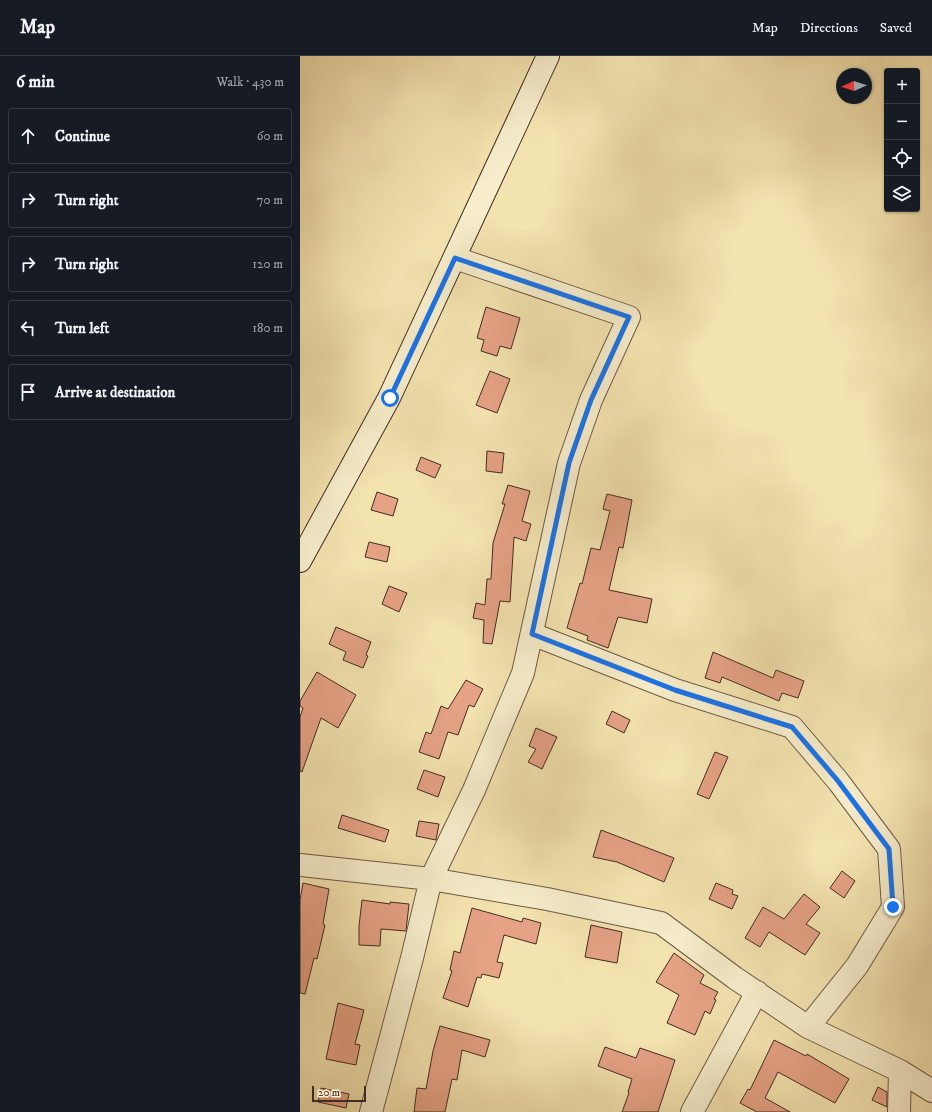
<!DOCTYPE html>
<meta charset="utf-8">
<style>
body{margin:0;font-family:"IM FELL DW Pica",serif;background:#242831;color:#f1f3f6}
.controls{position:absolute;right:12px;top:12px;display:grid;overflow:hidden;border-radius:4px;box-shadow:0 1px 3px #0004}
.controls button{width:36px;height:36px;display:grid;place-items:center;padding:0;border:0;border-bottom:1px solid #363941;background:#171b24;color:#f1f3f6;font:20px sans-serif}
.compass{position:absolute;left:536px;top:12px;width:36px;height:36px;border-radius:50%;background:#171b24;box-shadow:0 1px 3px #0004;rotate:267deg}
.scale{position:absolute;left:12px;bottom:10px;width:54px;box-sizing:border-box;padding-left:4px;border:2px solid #422c23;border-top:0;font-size:11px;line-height:14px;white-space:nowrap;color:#422c23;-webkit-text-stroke:3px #f7edcb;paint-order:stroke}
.stop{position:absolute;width:12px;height:12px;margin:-9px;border:3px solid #1a73e8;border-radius:50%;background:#fff}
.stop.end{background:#1a73e8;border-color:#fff;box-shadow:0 1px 4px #0008}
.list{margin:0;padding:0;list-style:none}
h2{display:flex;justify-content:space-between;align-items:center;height:52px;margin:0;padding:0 16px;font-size:17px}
h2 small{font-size:13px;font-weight:400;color:#9ea1a6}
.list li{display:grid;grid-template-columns:26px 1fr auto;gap:12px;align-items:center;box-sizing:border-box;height:56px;margin:0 8px 8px;padding:0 8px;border:1px solid #363941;border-radius:4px}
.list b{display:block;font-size:15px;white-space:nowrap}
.list em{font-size:13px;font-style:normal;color:#9ea1a6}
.icon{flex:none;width:22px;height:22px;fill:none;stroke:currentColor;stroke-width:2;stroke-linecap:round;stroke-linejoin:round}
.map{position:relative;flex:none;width:632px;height:1056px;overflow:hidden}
header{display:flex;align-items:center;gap:24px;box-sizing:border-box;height:56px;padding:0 20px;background:#171b24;border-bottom:1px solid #363941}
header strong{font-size:19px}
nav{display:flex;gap:22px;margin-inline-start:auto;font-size:14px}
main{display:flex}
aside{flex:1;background:#171b24}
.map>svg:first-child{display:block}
.building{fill:#e5a285;stroke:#422c23}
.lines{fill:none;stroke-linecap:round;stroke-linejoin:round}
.street-casing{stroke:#6e5a46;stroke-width:24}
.secondary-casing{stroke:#422c23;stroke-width:24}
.street{stroke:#f7edcb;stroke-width:22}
.secondary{stroke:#f7edcb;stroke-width:22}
.route{stroke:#1a73e8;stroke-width:5}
</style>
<header>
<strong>Map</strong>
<nav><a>Map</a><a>Directions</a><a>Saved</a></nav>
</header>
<main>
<aside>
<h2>6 min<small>Walk · 430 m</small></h2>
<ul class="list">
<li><svg class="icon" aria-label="ahead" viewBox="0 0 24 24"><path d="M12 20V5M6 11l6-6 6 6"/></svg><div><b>Continue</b></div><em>60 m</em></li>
<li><svg class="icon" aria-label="right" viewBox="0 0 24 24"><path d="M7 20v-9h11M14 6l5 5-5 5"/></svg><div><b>Turn right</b></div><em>70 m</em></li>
<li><svg class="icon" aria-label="right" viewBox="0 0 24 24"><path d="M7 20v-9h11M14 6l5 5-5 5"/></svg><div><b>Turn right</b></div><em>120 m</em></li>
<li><svg class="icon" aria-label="left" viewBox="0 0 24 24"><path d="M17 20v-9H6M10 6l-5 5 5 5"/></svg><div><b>Turn left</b></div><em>180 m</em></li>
<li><svg class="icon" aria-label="arrive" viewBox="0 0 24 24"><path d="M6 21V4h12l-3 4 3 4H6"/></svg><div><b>Arrive at destination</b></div></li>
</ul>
</aside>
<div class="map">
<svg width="632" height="1056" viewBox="0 0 632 1056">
<rect width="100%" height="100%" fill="#f3e3af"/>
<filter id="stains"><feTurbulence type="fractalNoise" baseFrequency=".005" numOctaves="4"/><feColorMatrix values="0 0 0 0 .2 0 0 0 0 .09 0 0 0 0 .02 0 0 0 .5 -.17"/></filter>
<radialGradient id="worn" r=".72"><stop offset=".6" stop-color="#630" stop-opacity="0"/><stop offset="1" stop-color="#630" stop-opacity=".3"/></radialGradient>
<path class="building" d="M 186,251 L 220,262 L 211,293 L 200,290 L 197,300 L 181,295 L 184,284 L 177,282 Z
M 190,315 L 210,323 L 197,357 L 176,349 Z
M 187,395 L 204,397 L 202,417 L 186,415 Z
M 121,401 L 141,409 L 135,422 L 116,414 Z
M 208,429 L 230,435 L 222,465 L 231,468 L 226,485 L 214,481 L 210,546 L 200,545 L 192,588 L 183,587 L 184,564 L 173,562 L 176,547 L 185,549 L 187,523 L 191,523 L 193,487 L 205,448 L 202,448 Z
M 77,436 L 98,443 L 93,460 L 71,454 Z
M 307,438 L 332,444 L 323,492 L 319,491 L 309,534 L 352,543 L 347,567 L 318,561 L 308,592 L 287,584 L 288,580 L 267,572 L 280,527 L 282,528 L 291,492 L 300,494 L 310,455 L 303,453 Z
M 69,486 L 90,491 L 87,506 L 65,501 Z
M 89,530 L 107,537 L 99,556 L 82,548 Z
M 36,571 L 71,586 L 66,599 L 68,600 L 63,612 L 43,604 L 46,596 L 29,588 Z
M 413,596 L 473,622 L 476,614 L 504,625 L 498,642 L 482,637 L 479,645 L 422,621 L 420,627 L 405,622 Z
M 17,616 L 56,639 L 38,672 L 21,662 L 2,716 L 0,715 L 0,661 L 3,652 L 0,650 L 0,645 Z
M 166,624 L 183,633 L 174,651 L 169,649 L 158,679 L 148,676 L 139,703 L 119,696 L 126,676 L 131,678 L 141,650 L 148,653 Z
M 312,655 L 330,664 L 324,677 L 306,668 Z
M 236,672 L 257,681 L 242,713 L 228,706 L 236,693 L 229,690 Z
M 415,696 L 428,701 L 409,743 L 397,738 Z
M 124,714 L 145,721 L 138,741 L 117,733 Z
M 42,759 L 89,774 L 85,786 L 38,772 Z
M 119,765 L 139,768 L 136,784 L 116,780 Z
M 301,774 L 374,802 L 364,826 L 317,806 L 293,801 Z
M 542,815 L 555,825 L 544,842 L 530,832 Z
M 3,827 L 29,833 L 23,868 L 25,869 L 17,903 L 14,902 L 5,938 L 0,937 L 0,844 Z
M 416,827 L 433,834 L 432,838 L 438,840 L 432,853 L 409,843 Z
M 504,838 L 520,851 L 506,868 L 520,877 L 505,899 L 469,876 L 460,891 L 445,882 L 463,851 L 484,863 Z
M 62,844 L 90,848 L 90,846 L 109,848 L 106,875 L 81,873 L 80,890 L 59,889 L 59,870 Z
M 172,852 L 222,866 L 223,862 L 241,867 L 236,888 L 204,879 L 197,906 L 203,907 L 199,922 L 182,918 L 181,922 L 177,921 L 168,951 L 143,942 L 152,915 L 150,914 L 154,895 L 160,897 Z
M 291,869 L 322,876 L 317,907 L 285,901 Z
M 374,897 L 404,919 L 400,927 L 418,936 L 414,943 L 416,944 L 410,958 L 405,955 L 395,979 L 367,967 L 379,939 L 356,926 Z
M 38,947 L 64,954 L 55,988 L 60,989 L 56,1009 L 26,1003 Z
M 140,970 L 190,984 L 185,1001 L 162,994 L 157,1024 L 152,1023 L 145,1056 L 114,1056 L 117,1032 L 126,1033 L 133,995 Z
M 474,984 L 506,1000 L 507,998 L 549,1023 L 535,1047 L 478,1016 L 465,1042 L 490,1056 L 457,1056 L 440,1047 L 448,1033 L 450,1034 Z
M 305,991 L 336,1002 L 340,992 L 375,1004 L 358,1056 L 322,1056 L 329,1037 L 328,1036 L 332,1023 L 298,1010 Z
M 578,1031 L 587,1036 L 587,1051 L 572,1044 Z
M 21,1032 L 49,1038 L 46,1052 L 18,1046 Z"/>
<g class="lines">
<defs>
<path id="street" d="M 155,202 L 329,261 L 291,344 L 269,407 L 223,617 L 174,734 L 131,823 L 247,843 L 361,867 L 435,922 L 508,971 L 600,1015 L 632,1035
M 232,578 L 375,634 L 492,671 L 538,725 L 589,793 L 593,851 L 557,910 L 508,971
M 0,809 L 131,823 L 112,902 L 71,1056
M 392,1056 L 457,936
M 599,1056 L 600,1015"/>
<path id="secondary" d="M 0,505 L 89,342 L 248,0"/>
</defs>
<use href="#street" class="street-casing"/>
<use href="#secondary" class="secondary-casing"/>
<use href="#street" class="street"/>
<use href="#secondary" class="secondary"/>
</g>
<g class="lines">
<path class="route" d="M 90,342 L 155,202 L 329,261 L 291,344 L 269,407 L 232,578 L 375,634 L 492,671 L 538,725 L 589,793 L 593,851"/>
</g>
<rect width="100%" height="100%" filter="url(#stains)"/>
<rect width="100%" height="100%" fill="url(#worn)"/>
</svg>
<div class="controls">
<button>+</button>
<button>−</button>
<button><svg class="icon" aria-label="locate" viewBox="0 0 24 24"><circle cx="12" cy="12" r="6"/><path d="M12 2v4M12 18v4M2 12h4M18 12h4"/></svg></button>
<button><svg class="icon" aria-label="layers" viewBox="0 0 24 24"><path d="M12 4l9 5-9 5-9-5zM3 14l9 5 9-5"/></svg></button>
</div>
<svg class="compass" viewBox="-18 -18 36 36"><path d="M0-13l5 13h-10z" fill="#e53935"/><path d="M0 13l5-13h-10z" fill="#9ea1a6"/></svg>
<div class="scale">20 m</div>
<div class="stop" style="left:90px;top:342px"></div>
<div class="stop end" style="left:593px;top:851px"></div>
</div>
</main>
